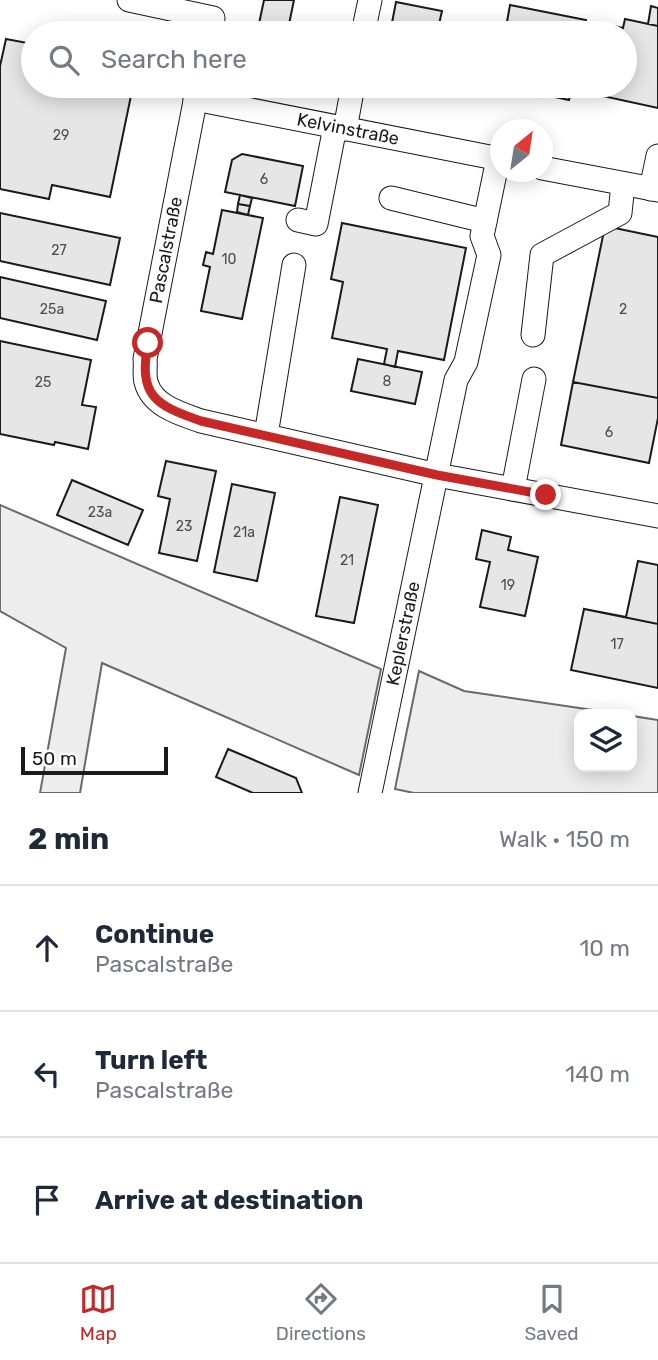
<!DOCTYPE html>
<meta charset="utf-8">
<style>
body{margin:0;font-family:Rubik,sans-serif;background:#f6f6f7;color:#1f2937}
.controls{position:absolute;right:21px;bottom:21px;display:grid;overflow:hidden;border-radius:14px;box-shadow:0 4px 18px #0003}
.controls button{width:63px;height:63px;display:grid;place-items:center;padding:0;border:0;border-bottom:2px solid #e0e1e3;background:#fff;color:#1f2937;font:35px sans-serif}
.compass{position:absolute;left:490px;top:119px;width:63px;height:63px;border-radius:50%;background:#fff;box-shadow:0 4px 18px #0003;rotate:30deg}
.scale{position:absolute;left:21px;bottom:18px;width:147px;box-sizing:border-box;padding-left:7px;border:4px solid #1a1a1a;border-top:0;font-size:19px;line-height:24px;white-space:nowrap;color:#1a1a1a;-webkit-text-stroke:5px #fff;paint-order:stroke}
.stop{position:absolute;width:21px;height:21px;margin:-16px;border:5px solid #c62828;border-radius:50%;background:#fff}
.stop.end{background:#c62828;border-color:#fff;box-shadow:0 2px 7px #0008}
.list{margin:0;padding:0;list-style:none}
h2{display:flex;justify-content:space-between;align-items:center;height:91px;margin:0;padding:0 28px;font-size:30px}
h2 small{font-size:23px;font-weight:400;color:#747a83}
.list li{display:grid;grid-template-columns:46px 1fr auto;gap:21px;align-items:center;box-sizing:border-box;height:126px;padding:0 28px;border-top:2px solid #e0e1e3}
.list b{display:block;font-size:26px;white-space:nowrap}
.list p{margin:0;font-size:23px;white-space:nowrap;color:#747a83}
.list em{font-size:23px;font-style:normal;color:#747a83}
.icon{flex:none;width:38px;height:38px;fill:none;stroke:currentColor;stroke-width:2;stroke-linecap:round;stroke-linejoin:round}
.map{position:relative;flex:none;width:658px;height:793px;overflow:hidden}
.search{position:absolute;background:#fff;box-shadow:0 4px 18px #0003;left:21px;right:21px;top:21px;height:77px;display:flex;align-items:center;gap:18px;box-sizing:border-box;padding:0 24px;border-radius:38px;color:#747a83;font-size:26px}
.sheet{height:469px;background:#fff}
nav{display:flex;justify-content:space-around;align-items:center;box-sizing:border-box;height:98px;border-top:2px solid #e0e1e3;background:#fff;font-size:19px;color:#747a83}
nav a{display:grid;justify-items:center;gap:4px}
nav .on{color:#c62828}
.map>svg:first-child{display:block}
.built{fill:#ededed;stroke:#6a6a6a;stroke-width:2}
.building{fill:#e6e6e6;stroke:#1a1a1a;stroke-width:2}
.lines{fill:none;stroke-linecap:round;stroke-linejoin:round}
.minor-casing{stroke:#1a1a1a;stroke-width:25}
.minor{stroke:#fff;stroke-width:23}
.route{stroke:#c62828;stroke-width:9}
.labels{text-anchor:middle;dominant-baseline:central;stroke-width:5;stroke-linejoin:round;paint-order:stroke}
.number-label{font-size:14px;fill:#4d4d4d}
.street-label{font-size:18px;fill:#1a1a1a;stroke:#fff}
</style>
<div class="map">
<svg width="658" height="793" viewBox="0 0 658 793">
<rect width="100%" height="100%" fill="#fff"/>
<path class="built" d="M 0,505 L 381,669 L 359,775 L 102,663 L 80,793 L 40,793 L 66,648 L 0,611 Z
M 419,671 L 464,691 L 620,714 L 579,714 L 579,767 L 632,767 L 632,716 L 658,720 L 658,793 L 414,793 L 395,789 Z"/>
<path class="building" d="M 264,0 L 294,0 L 288,29 L 291,33 L 257,33 Z
M 396,2 L 442,11 L 437,33 L 390,33 Z
M 510,5 L 586,20 L 583,33 L 505,33 Z
M 651,6 L 658,8 L 658,26 L 648,24 Z
M 625,19 L 658,26 L 658,108 L 589,93 L 590,86 L 625,86 L 625,33 L 601,33 L 603,24 L 623,28 Z
M 6,39 L 33,44 L 33,86 L 133,86 L 110,197 L 52,185 L 49,199 L 0,189 L 0,66 Z
M 512,86 L 572,86 L 569,100 L 546,95 L 540,97 L 535,92 L 512,88 Z
M 242,154 L 303,166 L 295,206 L 225,192 L 232,160 Z
M 240,195 L 252,198 L 250,206 L 238,204 Z
M 238,204 L 250,206 L 248,215 L 237,212 Z
M 222,210 L 263,218 L 242,319 L 201,311 L 210,267 L 203,265 L 206,252 L 213,254 Z
M 0,213 L 120,238 L 110,285 L 0,261 Z
M 342,223 L 466,248 L 444,360 L 398,351 L 395,367 L 384,364 L 387,349 L 332,338 L 343,282 L 331,279 Z
M 605,226 L 658,237 L 658,398 L 573,382 Z
M 0,277 L 106,301 L 97,340 L 0,318 Z
M 0,341 L 91,360 L 82,405 L 96,407 L 88,449 L 55,442 L 54,445 L 0,434 Z
M 358,359 L 422,372 L 415,404 L 351,391 Z
M 573,382 L 658,398 L 658,418 L 649,463 L 561,445 Z
M 166,461 L 216,471 L 197,561 L 159,553 L 170,499 L 158,496 Z
M 72,480 L 143,510 L 128,545 L 57,515 Z
M 232,484 L 275,493 L 257,581 L 214,572 Z
M 340,497 L 378,505 L 354,623 L 316,616 Z
M 482,530 L 511,537 L 508,550 L 538,557 L 525,616 L 480,607 L 490,562 L 476,559 Z
M 638,561 L 658,565 L 658,688 L 571,670 L 584,609 L 626,617 Z
M 584,609 L 658,624 L 658,688 L 571,670 Z
M 228,749 L 296,778 L 302,793 L 253,793 L 216,777 Z"/>
<g class="lines">
<defs>
<g id="minor">
<path d="M 129,0 L 213,18"/>
<path d="M 363,33 L 370,0"/>
<path d="M 198,86 L 145,359 C 146,366 144,375 146,382 C 152,406 181,414 201,421 L 437,475 L 658,516"/>
<path id="s1" d="M 195,99 L 500,159"/>
<path d="M 345,129 L 353,86"/>
<path d="M 542,168 L 658,190"/>
<path d="M 651,189 L 658,156"/>
<path d="M 391,198 L 485,221"/>
<path d="M 298,220 L 316,224 L 335,127"/>
<path d="M 533,335 L 542,255 L 620,213 L 623,184"/>
<path d="M 266,435 L 294,265"/>
<path d="M 513,489 L 534,379"/>
<path id="s2" d="M 370,793 L 456,380 L 466,362 L 489,255 L 482,236 L 498,159"/>
</g>
</defs>
<use href="#minor" class="minor-casing"/>
<use href="#minor" class="minor"/>
</g>
<g class="lines">
<path class="route" d="M 148,343 C 138,396 155,405 201,421 L 437,475 L 546,495"/>
</g>
<g class="labels">
<g class="number-label">
<text x="61" y="135">29</text>
<text x="264" y="179">6</text>
<text x="59" y="250">27</text>
<text x="229" y="259">10</text>
<text x="52" y="309">25a</text>
<text x="623" y="309">2</text>
<text x="387" y="381">8</text>
<text x="43" y="382">25</text>
<text x="609" y="432">6</text>
<text x="100" y="512">23a</text>
<text x="184" y="526">23</text>
<text x="244" y="532">21a</text>
<text x="347" y="560">21</text>
<text x="508" y="585">19</text>
<text x="617" y="644">17</text>
</g>
<g class="street-label">
<text stroke="none"><textPath href="#s1" startOffset="156">Kelvinstraße</textPath></text>
<text transform="translate(166 250) rotate(-79)">Pascalstraße</text>
<text stroke="none"><textPath href="#s2" startOffset="163">Keplerstraße</textPath></text>
</g>
</g>
</svg>
<div class="controls">
<button><svg class="icon" aria-label="layers" viewBox="0 0 24 24"><path d="M12 4l9 5-9 5-9-5zM3 14l9 5 9-5"/></svg></button>
</div>
<svg class="compass" viewBox="-18 -18 36 36"><path d="M0-13l5 13h-10z" fill="#e53935"/><path d="M0 13l5-13h-10z" fill="#747a83"/></svg>
<div class="scale">50 m</div>
<div class="stop" style="left:148px;top:343px"></div>
<div class="stop end" style="left:546px;top:495px"></div>
<div class="search"><svg class="icon" aria-label="search" viewBox="0 0 24 24"><circle cx="10" cy="10" r="6"/><path d="M15 15l6 6"/></svg>Search here</div>
</div>
<section class="sheet">
<h2>2 min<small>Walk · 150 m</small></h2>
<ul class="list">
<li><svg class="icon" aria-label="ahead" viewBox="0 0 24 24"><path d="M12 20V5M6 11l6-6 6 6"/></svg><div><b>Continue</b><p>Pascalstraße</p></div><em>10 m</em></li>
<li><svg class="icon" aria-label="left" viewBox="0 0 24 24"><path d="M17 20v-9H6M10 6l-5 5 5 5"/></svg><div><b>Turn left</b><p>Pascalstraße</p></div><em>140 m</em></li>
<li><svg class="icon" aria-label="arrive" viewBox="0 0 24 24"><path d="M6 21V4h12l-3 4 3 4H6"/></svg><div><b>Arrive at destination</b></div></li>
</ul>
</section>
<nav>
<a class="on"><svg class="icon" aria-label="map" viewBox="0 0 24 24"><path d="M3 6l6-2 6 2 6-2v14l-6 2-6-2-6 2zM9 4v14M15 6v14"/></svg>Map</a>
<a><svg class="icon" aria-label="directions" viewBox="0 0 24 24"><path d="M12 3l9 9-9 9-9-9zM9 14v-3h6M13 9l2 2-2 2"/></svg>Directions</a>
<a><svg class="icon" aria-label="saved" viewBox="0 0 24 24"><path d="M7 4h10v16l-5-4-5 4z"/></svg>Saved</a>
</nav>
